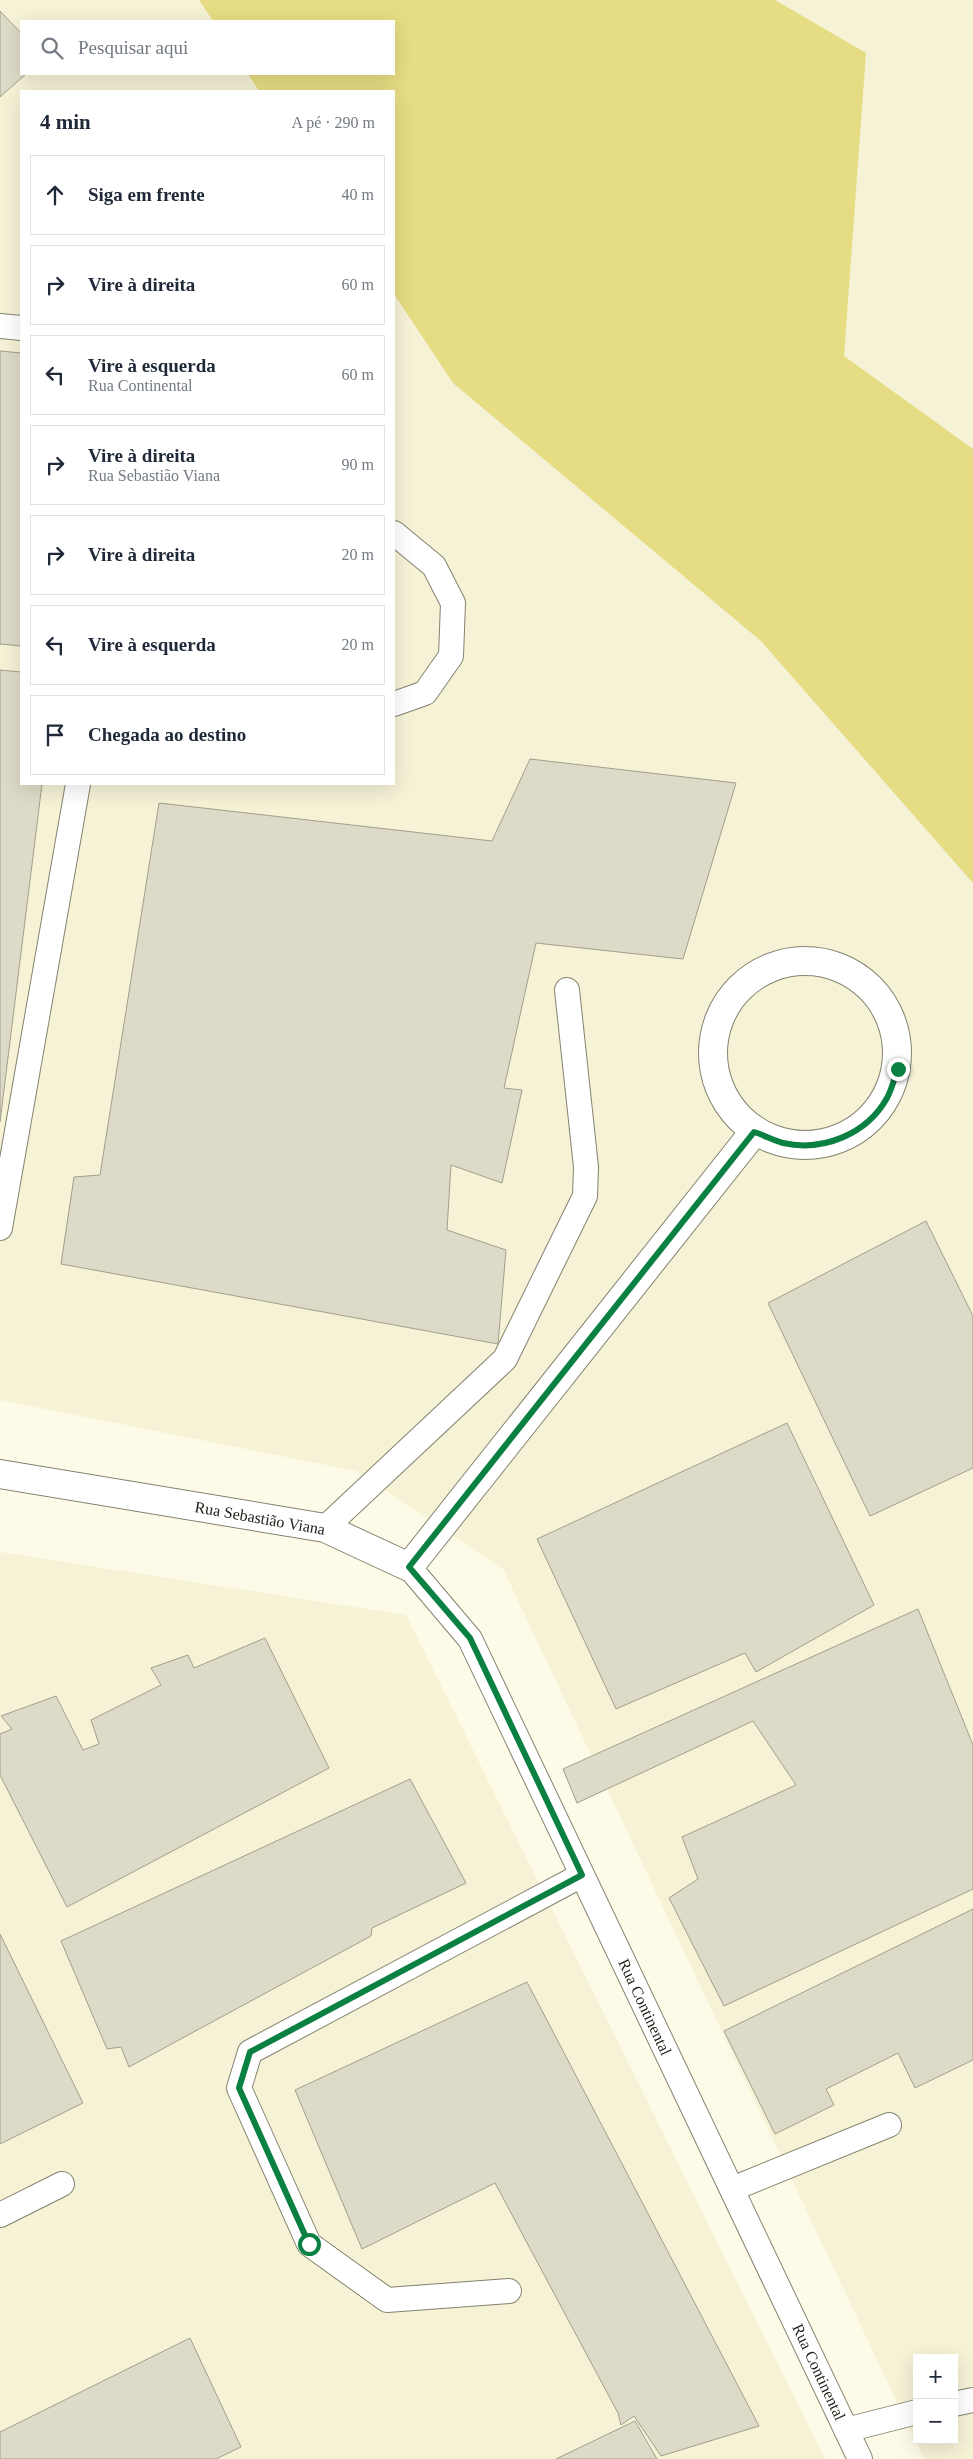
<!DOCTYPE html>
<html lang="pt">
<meta charset="utf-8">
<style>
body{margin:0;font-family:Georgia,serif;background:#f6f6f7;color:#1f2937}
.controls{position:absolute;right:15px;bottom:15px;display:grid;overflow:hidden;border-radius:0px;box-shadow:0 5px 20px #0002}
.controls button{width:45px;height:45px;display:grid;place-items:center;padding:0;border:0;border-bottom:1px solid #e0e1e3;background:#fff;color:#1f2937;font:25px sans-serif}
.stop{position:absolute;width:15px;height:15px;margin:-11px;border:4px solid #0b8043;border-radius:50%;background:#fff}
.stop.end{background:#0b8043;border-color:#fff;box-shadow:0 1px 5px #0008}
.list{margin:0;padding:0;list-style:none}
h2{display:flex;justify-content:space-between;align-items:center;height:65px;margin:0;padding:0 20px;font-size:21px}
h2 small{font-size:16px;font-weight:400;color:#747a83}
.list li{display:grid;grid-template-columns:32px 1fr auto;gap:15px;align-items:center;box-sizing:border-box;height:80px;margin:0 10px 10px;padding:0 10px;border:1px solid #e0e1e3;border-radius:0px}
.list b{display:block;font-size:19px;white-space:nowrap}
.list p{margin:0;font-size:16px;white-space:nowrap;color:#747a83}
.list em{font-size:16px;font-style:normal;color:#747a83}
.icon{flex:none;width:28px;height:28px;fill:none;stroke:currentColor;stroke-width:2;stroke-linecap:round;stroke-linejoin:round}
.map{position:relative;flex:none;width:973px;height:2459px;overflow:hidden}
.search{position:absolute;background:#fff;box-shadow:0 5px 20px #0002;left:20px;top:20px;width:375px;height:55px;display:flex;align-items:center;gap:12px;box-sizing:border-box;padding:0 18px;border-radius:0px;color:#747a83;font-size:19px}
.panel{position:absolute;background:#fff;box-shadow:0 5px 20px #0002;left:20px;top:90px;width:375px;height:695px;border-radius:0px}
.map>svg:first-child{display:block}
.built{fill:#f5f2d6;fill-rule:evenodd}
.green{fill:#e6dc83}
.building{fill:#dddbc7;stroke:#a19f8c}
.lines{fill:none;stroke-linecap:round;stroke-linejoin:round}
.service-casing{stroke:#848370;stroke-width:26}
.minor-casing{stroke:#848370;stroke-width:30}
.service{stroke:#fff;stroke-width:24}
.minor{stroke:#fff;stroke-width:28}
.route{stroke:#0b8043;stroke-width:6}
.labels{text-anchor:middle;dominant-baseline:central;stroke-width:5;stroke-linejoin:round;paint-order:stroke}
.street-label{font-size:16px;fill:#24231c;stroke:#fff}
</style>
<div class="map">
<svg width="973" height="2459" viewBox="0 0 973 2459">
<rect width="100%" height="100%" fill="#fdfbe7"/>
<path class="built" d="M 0,0 L 973,0 L 973,2459 L 924,2459 L 503,1569 L 356,1471 L 0,1400 ZM 21,21 L 394,21 L 394,74 L 21,74 ZM 21,91 L 394,91 L 394,784 L 21,784 ZM 917,2358 L 954,2358 L 954,2440 L 917,2440 Z
M 0,1552 L 406,1615 L 825,2459 L 0,2459 Z"/>
<path class="green" d="M 199,0 L 775,0 L 866,53 L 844,356 L 973,449 L 973,883 L 761,641 L 453,383 L 394,294 L 394,91 L 259,91 L 248,74 L 394,74 L 394,21 L 213,21 Z"/>
<path class="building" d="M 0,11 L 21,33 L 21,74 L 26,74 L 0,97 Z
M 0,351 L 21,353 L 21,646 L 0,644 Z
M 0,670 L 21,672 L 21,784 L 42,784 L 0,1122 Z
M 530,759 L 736,783 L 683,959 L 536,943 L 504,1088 L 522,1090 L 502,1183 L 451,1165 L 447,1230 L 506,1250 L 498,1344 L 61,1264 L 74,1177 L 100,1175 L 159,803 L 492,841 Z
M 926,1221 L 973,1316 L 973,1468 L 870,1516 L 768,1303 Z
M 787,1423 L 874,1605 L 756,1672 L 745,1653 L 616,1709 L 537,1539 Z
M 918,1609 L 973,1745 L 973,1889 L 724,2006 L 669,1898 L 698,1879 L 682,1837 L 796,1785 L 753,1721 L 577,1803 L 563,1769 Z
M 265,1638 L 329,1768 L 67,1907 L 0,1775 L 0,1734 L 12,1729 L 1,1716 L 56,1696 L 83,1750 L 99,1744 L 91,1720 L 161,1685 L 151,1668 L 188,1655 L 194,1668 Z
M 410,1779 L 466,1883 L 372,1928 L 371,1936 L 129,2067 L 121,2047 L 107,2049 L 61,1941 Z
M 973,1909 L 973,2060 L 915,2088 L 898,2053 L 826,2089 L 834,2105 L 775,2134 L 724,2031 Z
M 0,1934 L 83,2103 L 0,2144 Z
M 527,1982 L 759,2426 L 661,2456 L 634,2416 L 621,2425 L 618,2413 L 495,2183 L 362,2249 L 295,2090 Z
M 190,2338 L 241,2447 L 216,2459 L 0,2459 L 0,2432 Z
M 635,2421 L 657,2459 L 556,2459 Z"/>
<g class="lines">
<defs>
<path id="service" d="M 0,326 L 21,328
M 394,533 L 434,566 L 453,603 L 451,656 L 425,693 L 394,704
M 0,1228 L 78,784
M 325,1528 L 505,1359 L 585,1196 L 586,1167 L 567,990
M 409,1567 L 470,1639 L 860,2459
M 732,2189 L 889,2125
M 0,2215 L 62,2184
M 509,2291 L 387,2300 L 309,2244 L 239,2088 L 250,2052 L 582,1875
M 954,2404 L 973,2400
M 846,2430 L 917,2412"/>
<path id="minor" d="M713 1053a92 92 0 1 1 184 0a92 92 0 1 1-184 0Z
M 0,1474 L 325,1528 L 409,1567 L 754,1132"/>
</defs>
<use href="#service" class="service-casing"/>
<use href="#minor" class="minor-casing"/>
<use href="#service" class="service"/>
<use href="#minor" class="minor"/>
</g>
<g class="lines">
<path class="route" d="M 309,2244 L 239,2088 L 250,2052 L 582,1875 L 470,1638 L 409,1567 L 754,1132 C 764,1135 774,1141 783,1143 C 823,1152 867,1134 887,1098 C 892,1089 894,1078 898,1069"/>
</g>
<g class="labels">
<g class="street-label">
<text transform="translate(260 1518) rotate(10)">Rua Sebastião Viana</text>
<text transform="translate(645 2007) rotate(65)">Rua Continental</text>
<text transform="translate(819 2372) rotate(65)">Rua Continental</text>
</g>
</g>
</svg>
<div class="controls">
<button>+</button>
<button>−</button>
</div>
<div class="stop" style="left:309px;top:2244px"></div>
<div class="stop end" style="left:898px;top:1069px"></div>
<div class="search"><svg class="icon" aria-label="search" viewBox="0 0 24 24"><circle cx="10" cy="10" r="6"/><path d="M15 15l6 6"/></svg>Pesquisar aqui</div>
<section class="panel">
<h2>4 min<small>A pé · 290 m</small></h2>
<ul class="list">
<li><svg class="icon" aria-label="ahead" viewBox="0 0 24 24"><path d="M12 20V5M6 11l6-6 6 6"/></svg><div><b>Siga em frente</b></div><em>40 m</em></li>
<li><svg class="icon" aria-label="right" viewBox="0 0 24 24"><path d="M7 20v-9h11M14 6l5 5-5 5"/></svg><div><b>Vire à direita</b></div><em>60 m</em></li>
<li><svg class="icon" aria-label="left" viewBox="0 0 24 24"><path d="M17 20v-9H6M10 6l-5 5 5 5"/></svg><div><b>Vire à esquerda</b><p>Rua Continental</p></div><em>60 m</em></li>
<li><svg class="icon" aria-label="right" viewBox="0 0 24 24"><path d="M7 20v-9h11M14 6l5 5-5 5"/></svg><div><b>Vire à direita</b><p>Rua Sebastião Viana</p></div><em>90 m</em></li>
<li><svg class="icon" aria-label="right" viewBox="0 0 24 24"><path d="M7 20v-9h11M14 6l5 5-5 5"/></svg><div><b>Vire à direita</b></div><em>20 m</em></li>
<li><svg class="icon" aria-label="left" viewBox="0 0 24 24"><path d="M17 20v-9H6M10 6l-5 5 5 5"/></svg><div><b>Vire à esquerda</b></div><em>20 m</em></li>
<li><svg class="icon" aria-label="arrive" viewBox="0 0 24 24"><path d="M6 21V4h12l-3 4 3 4H6"/></svg><div><b>Chegada ao destino</b></div></li>
</ul>
</section>
</div>
